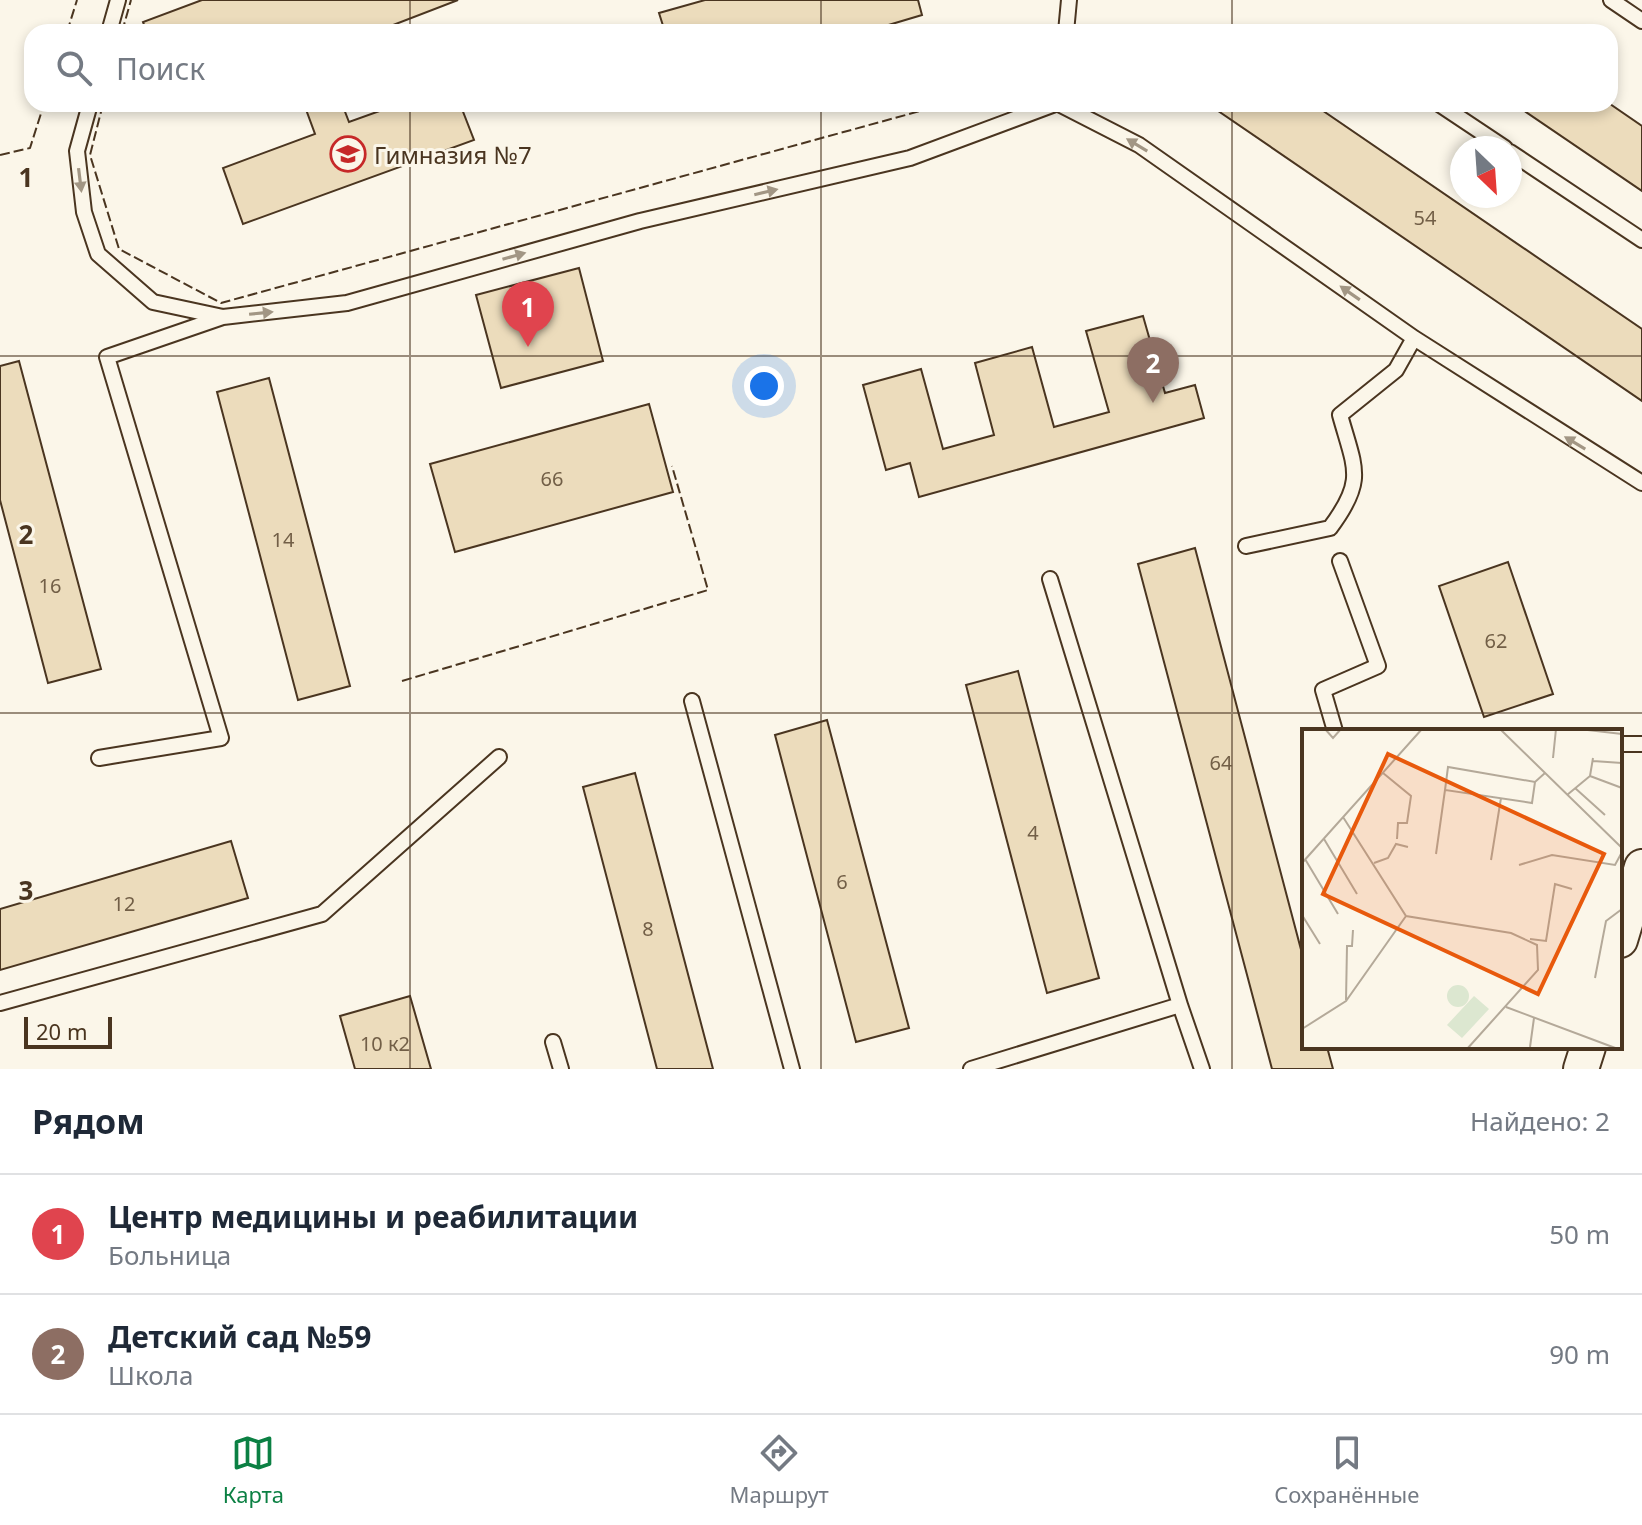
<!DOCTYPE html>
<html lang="ru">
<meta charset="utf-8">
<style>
body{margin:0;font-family:"Noto Sans",sans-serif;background:#f6f6f7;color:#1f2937}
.compass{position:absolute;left:1450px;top:136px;width:72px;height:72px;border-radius:50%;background:#fff;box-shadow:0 4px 12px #0003;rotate:155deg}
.scale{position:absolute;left:24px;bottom:20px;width:88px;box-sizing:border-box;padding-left:8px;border:4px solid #4a3520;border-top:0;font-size:22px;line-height:28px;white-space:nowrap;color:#4a3520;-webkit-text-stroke:6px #fbf6e9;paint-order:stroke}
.you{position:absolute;left:764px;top:386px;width:28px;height:28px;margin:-20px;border:6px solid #fff;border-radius:50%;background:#1a73e8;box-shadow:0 0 0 12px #1a73e833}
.badge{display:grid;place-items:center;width:52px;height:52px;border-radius:50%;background:#0b8043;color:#fff;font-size:26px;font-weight:700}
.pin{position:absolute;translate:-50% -66px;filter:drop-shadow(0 2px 4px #0008)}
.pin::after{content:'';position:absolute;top:42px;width:28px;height:24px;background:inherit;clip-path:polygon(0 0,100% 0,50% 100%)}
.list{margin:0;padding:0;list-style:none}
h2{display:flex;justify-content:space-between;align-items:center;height:104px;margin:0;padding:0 32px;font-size:34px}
h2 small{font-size:26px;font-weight:400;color:#747a83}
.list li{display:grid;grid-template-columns:52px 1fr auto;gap:24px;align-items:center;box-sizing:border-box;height:120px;padding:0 32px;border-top:2px solid #e0e1e3}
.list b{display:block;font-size:30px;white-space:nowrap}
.list p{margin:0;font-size:26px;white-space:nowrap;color:#747a83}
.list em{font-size:26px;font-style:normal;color:#747a83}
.icon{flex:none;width:44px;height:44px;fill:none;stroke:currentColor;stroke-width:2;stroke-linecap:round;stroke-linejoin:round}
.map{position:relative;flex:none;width:1642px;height:1069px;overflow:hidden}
.search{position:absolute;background:#fff;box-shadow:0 4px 12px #0003;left:24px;right:24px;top:24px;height:88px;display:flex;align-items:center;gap:20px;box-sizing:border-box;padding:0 28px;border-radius:24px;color:#747a83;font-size:30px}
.sheet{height:344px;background:#fff}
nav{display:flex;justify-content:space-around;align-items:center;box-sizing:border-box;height:112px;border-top:2px solid #e0e1e3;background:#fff;font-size:22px;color:#747a83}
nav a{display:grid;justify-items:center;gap:4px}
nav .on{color:#0b8043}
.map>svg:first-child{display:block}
.building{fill:#ecdcbc;stroke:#4a3520;stroke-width:2}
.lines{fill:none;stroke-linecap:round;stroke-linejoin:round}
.service-casing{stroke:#4a3520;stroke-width:18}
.tertiary-casing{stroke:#4a3520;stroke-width:38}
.service{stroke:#fbf6e9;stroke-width:14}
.tertiary{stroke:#fbf6e9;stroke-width:34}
.fence{stroke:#4a3520;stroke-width:2;stroke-dasharray:10 4;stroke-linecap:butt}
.oneway{fill:#a29684}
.grid{fill:none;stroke:#4a3520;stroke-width:2;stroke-opacity:0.55}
.labels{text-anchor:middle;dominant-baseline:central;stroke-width:6;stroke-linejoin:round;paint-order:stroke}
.number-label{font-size:20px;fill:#725f47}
.poi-label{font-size:24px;fill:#4a3520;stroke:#fbf6e9;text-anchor:start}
.inset-road{fill:none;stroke:#b4a999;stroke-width:2}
.view{fill:#e8590c;fill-opacity:0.15;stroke:#e8590c;stroke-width:4}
.inset-edge{fill:none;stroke:#4a3520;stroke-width:4}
.grid-label{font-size:26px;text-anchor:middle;font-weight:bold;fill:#4a3520;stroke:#fbf6e9;stroke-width:6;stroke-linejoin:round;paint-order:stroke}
</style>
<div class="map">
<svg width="1642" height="1069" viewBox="0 0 1642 1069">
<rect width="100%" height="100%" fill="#fbf6e9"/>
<path class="building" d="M 202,0 L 458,0 L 375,32 L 147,32 L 143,22 Z
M 705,0 L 918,0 L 922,15 L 865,32 L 665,32 L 659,13 Z
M 304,104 L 342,104 L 349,122 L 399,104 L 460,104 L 474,140 L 243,224 L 223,168 L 315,134 Z
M 1208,104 L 1313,104 L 1642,329 L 1642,401 Z
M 1514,104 L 1610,104 L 1642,126 L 1642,191 Z
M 579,268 L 603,361 L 501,388 L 476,295 Z
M 1143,316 L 1165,393 L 1195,385 L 1204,418 L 919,497 L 910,463 L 886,470 L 863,385 L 921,369 L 943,449 L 994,435 L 975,363 L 1032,347 L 1054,427 L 1109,412 L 1086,331 Z
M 19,361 L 101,669 L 48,683 L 0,500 L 0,366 Z
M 269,378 L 350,686 L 298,700 L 217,392 Z
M 649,404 L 673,492 L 455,552 L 430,464 Z
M 1195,548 L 1304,961 L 1304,1047 L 1327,1047 L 1333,1069 L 1272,1069 L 1138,564 Z
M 1508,562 L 1553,694 L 1484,717 L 1439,586 Z
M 1018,671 L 1099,978 L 1047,993 L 966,685 Z
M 827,720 L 909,1028 L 856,1042 L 775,735 Z
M 635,773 L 713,1069 L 657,1069 L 583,787 Z
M 231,841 L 248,898 L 0,970 L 0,909 Z
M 410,996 L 431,1069 L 355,1069 L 340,1016 Z"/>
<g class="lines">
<defs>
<path id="service" d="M 1611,0 L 1642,21
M 109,32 L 118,0
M 1066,32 L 1069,0
M 90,104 L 77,151 L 84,212 L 98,254 L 153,302 L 223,317 L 347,303 L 640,221 L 910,158 L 1055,104
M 1059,104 L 1139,145 L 1414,338 L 1642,483
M 1439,104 L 1505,148
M 1510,152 L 1642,240
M 1246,546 L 1330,528 C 1366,480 1355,469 1340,415 L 1396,370 L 1414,338
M 1050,579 L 1180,1005
M 692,701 L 792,1069
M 1335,731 L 1323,690 L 1378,666 L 1340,561
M 1620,744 L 1642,744
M 99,758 L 221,738 L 107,357 L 223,317
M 0,1003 L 322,914 L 499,757
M 553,1042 L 561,1069
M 971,1069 L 1180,1005 L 1202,1069"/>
<path id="tertiary" d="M 1620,940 L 1642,867
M 1581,1069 L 1588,1047"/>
</defs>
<use href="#service" class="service-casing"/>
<use href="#tertiary" class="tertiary-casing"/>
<use href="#service" class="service"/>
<use href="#tertiary" class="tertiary"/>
<path class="fence" d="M 67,32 L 77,0
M 122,32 L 131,0
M 103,104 L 90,155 L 119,249 L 221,303 L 942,105
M 0,155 L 30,148 L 44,104
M 402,681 L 708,590 L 672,466"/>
</g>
<defs><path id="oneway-solid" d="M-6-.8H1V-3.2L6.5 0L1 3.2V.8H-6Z" transform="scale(2)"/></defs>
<g class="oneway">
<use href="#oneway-solid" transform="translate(1137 145) rotate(-149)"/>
<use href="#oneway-solid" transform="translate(80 180) rotate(83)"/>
<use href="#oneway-solid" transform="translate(766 192) rotate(-13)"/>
<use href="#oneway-solid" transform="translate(514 256) rotate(-16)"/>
<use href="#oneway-solid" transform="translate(1350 293) rotate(-145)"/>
<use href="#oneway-solid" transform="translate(261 313) rotate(-6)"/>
<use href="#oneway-solid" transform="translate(1575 443) rotate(-149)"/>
</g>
<path class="grid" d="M 410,0 L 410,32M 821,0 L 821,32M 1232,0 L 1232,32M 410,104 L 410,1069M 821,104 L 821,1069M 1232,104 L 1232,1069M 0,356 L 1642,356M 0,713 L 1642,713"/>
<defs>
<symbol id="school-ring" viewBox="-11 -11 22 22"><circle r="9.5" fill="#fbf6e9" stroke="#c62828" stroke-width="1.5"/><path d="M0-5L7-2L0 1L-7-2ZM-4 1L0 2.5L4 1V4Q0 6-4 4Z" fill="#c62828"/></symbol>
</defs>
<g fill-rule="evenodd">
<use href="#school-ring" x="328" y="134" width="40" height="40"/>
</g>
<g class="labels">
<g class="number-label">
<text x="1425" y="217">54</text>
<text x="552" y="478">66</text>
<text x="283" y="539">14</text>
<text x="50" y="585">16</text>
<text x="1496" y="640">62</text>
<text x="1221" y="762">64</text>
<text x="1033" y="832">4</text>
<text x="842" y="881">6</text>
<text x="124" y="903">12</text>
<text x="648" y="928">8</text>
<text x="385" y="1043">10 к2</text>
</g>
<g class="poi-label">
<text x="374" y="154">Гимназия №7</text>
</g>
</g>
<g transform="translate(1302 729)">
<rect width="320" height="320" fill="#fbf6e9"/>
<path d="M145 267a11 11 0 1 1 22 0a11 11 0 1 1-22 0ZM 172,267 L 187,280 L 160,309 L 145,296 Z" fill="#dce7d0"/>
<path class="inset-road" d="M 23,0 L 31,9 L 39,0M 198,0 L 320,119M 277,0 L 320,5M 251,29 L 254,0M 291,32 L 320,34M 81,44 L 109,67 L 105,94 L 96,94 L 95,110M 288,47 L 320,59M 233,53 L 230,74 L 143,61 L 146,38 L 233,53 L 243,44M 273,59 L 303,86M 265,66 L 288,47 L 291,29M 41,88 L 104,187 L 209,204 L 235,216 L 236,241 L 165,320M 22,110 L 55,165M 134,125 L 143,61M 3,130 L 36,185M 189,131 L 199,69M 0,134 L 120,0M 72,134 L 86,129 L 94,115 L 106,118M 217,136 L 250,126 L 313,136 L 320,123M 0,186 L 18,215M 228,210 L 244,212 L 253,155 L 270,160M 293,249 L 304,192 L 320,180M 44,271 L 45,217 L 50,217 L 51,201M 204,278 L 316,320M 0,300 L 44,272 L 104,187M 228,318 L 232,289"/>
<path class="view" d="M 86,25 L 302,125 L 236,265 L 21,165 Z"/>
<rect width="320" height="320" class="inset-edge"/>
</g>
<g class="grid-label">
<text x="26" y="187">1</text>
<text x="26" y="544">2</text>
<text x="26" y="900">3</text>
</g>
</svg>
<svg class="compass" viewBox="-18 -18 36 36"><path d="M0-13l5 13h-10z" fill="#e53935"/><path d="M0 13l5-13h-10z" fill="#747a83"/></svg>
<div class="scale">20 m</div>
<div class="you"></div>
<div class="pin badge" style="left:528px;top:347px;background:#e0444e">1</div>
<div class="pin badge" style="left:1153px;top:403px;background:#8d6e63">2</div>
<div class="search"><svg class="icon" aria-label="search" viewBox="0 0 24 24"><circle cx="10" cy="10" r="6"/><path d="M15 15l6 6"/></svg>Поиск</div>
</div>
<section class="sheet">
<h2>Рядом<small>Найдено: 2</small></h2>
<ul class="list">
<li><span class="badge" style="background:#e0444e">1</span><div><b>Центр медицины и реабилитации</b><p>Больница</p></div><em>50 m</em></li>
<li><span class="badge" style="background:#8d6e63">2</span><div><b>Детский сад №59</b><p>Школа</p></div><em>90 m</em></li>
</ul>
</section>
<nav>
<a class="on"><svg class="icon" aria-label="map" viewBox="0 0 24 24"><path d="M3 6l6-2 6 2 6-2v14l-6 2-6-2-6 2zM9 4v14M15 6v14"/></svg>Карта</a>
<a><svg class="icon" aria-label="directions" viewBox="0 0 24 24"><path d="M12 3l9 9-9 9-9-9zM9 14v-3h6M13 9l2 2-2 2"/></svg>Маршрут</a>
<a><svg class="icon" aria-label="saved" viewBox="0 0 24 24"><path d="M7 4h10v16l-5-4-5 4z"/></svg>Сохранённые</a>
</nav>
